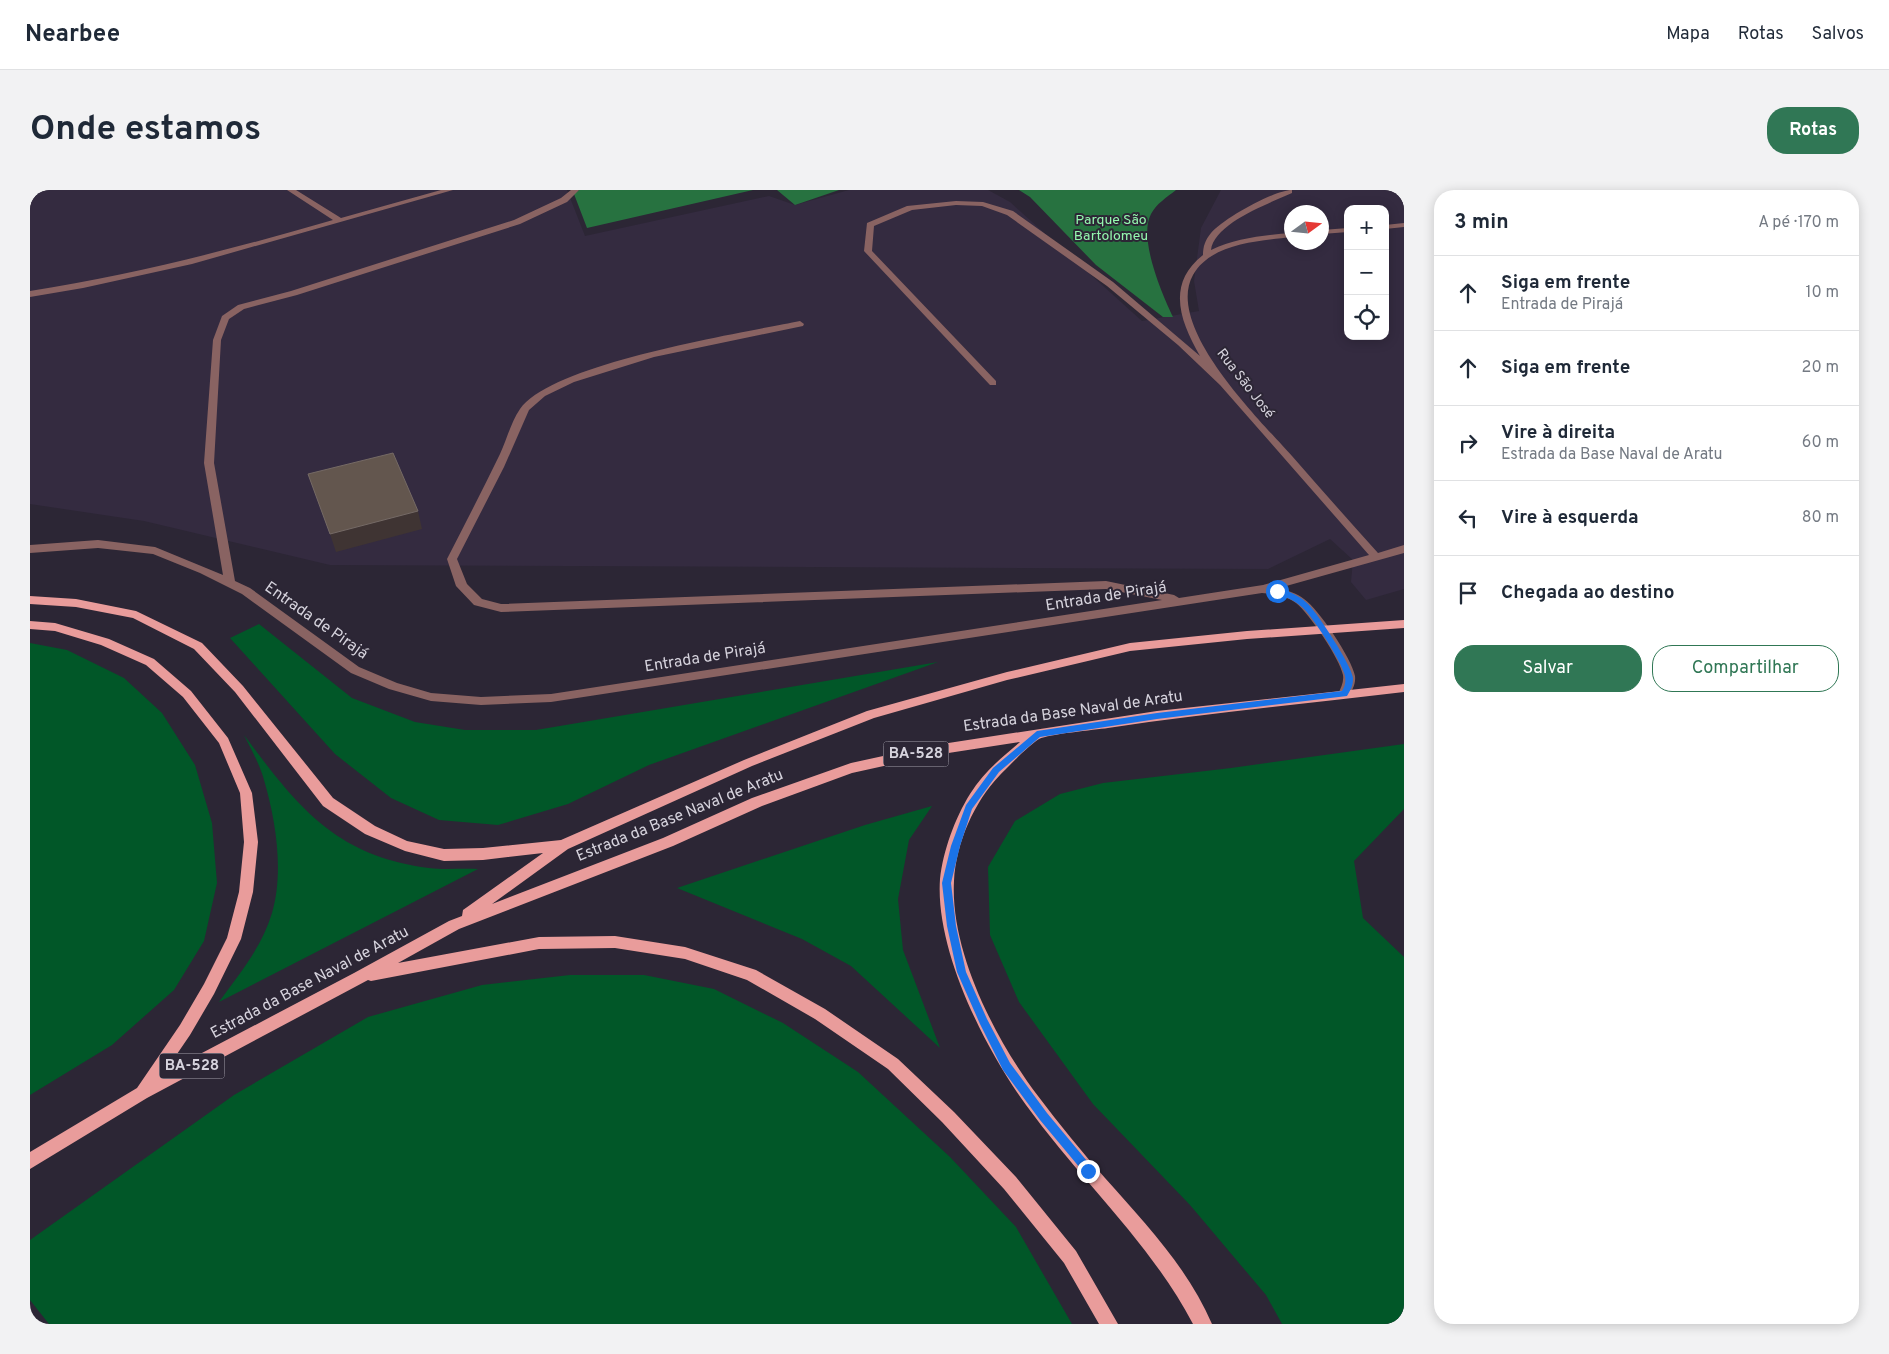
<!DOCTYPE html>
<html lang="pt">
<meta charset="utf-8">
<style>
body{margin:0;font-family:Overpass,sans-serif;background:#f2f2f3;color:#1f2937}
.controls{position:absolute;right:15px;top:15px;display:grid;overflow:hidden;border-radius:10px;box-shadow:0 2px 12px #0003}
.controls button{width:45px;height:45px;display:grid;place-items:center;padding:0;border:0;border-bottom:1px solid #e0e1e3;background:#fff;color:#1f2937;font:25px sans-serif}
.compass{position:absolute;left:1254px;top:15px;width:45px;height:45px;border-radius:50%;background:#fff;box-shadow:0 2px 12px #0003;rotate:75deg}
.stop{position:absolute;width:15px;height:15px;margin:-11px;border:4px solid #1a73e8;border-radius:50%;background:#fff}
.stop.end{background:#1a73e8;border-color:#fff;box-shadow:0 1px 5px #0008}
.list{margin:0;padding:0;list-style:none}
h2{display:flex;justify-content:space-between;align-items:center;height:65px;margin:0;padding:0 20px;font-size:21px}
h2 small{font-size:16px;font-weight:400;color:#747a83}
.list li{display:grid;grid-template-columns:32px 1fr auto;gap:15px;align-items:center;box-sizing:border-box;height:75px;padding:0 20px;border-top:1px solid #e0e1e3}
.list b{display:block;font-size:19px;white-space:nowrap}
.list p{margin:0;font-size:16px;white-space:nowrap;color:#747a83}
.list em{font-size:16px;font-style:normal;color:#747a83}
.actions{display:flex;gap:10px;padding:15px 20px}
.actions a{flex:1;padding:11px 0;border:1px solid #307755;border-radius:20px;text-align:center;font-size:18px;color:#307755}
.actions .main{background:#307755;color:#fff}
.icon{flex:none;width:28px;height:28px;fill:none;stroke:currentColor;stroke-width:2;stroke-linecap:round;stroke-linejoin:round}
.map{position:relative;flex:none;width:1374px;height:1134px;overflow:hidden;border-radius:20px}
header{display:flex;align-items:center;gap:30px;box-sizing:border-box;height:70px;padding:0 25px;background:#fff;border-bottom:1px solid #e0e1e3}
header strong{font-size:24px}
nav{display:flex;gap:28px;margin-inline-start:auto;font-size:18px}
.intro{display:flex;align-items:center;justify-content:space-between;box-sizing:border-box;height:120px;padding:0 30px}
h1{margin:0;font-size:35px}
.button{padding:12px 22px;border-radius:20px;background:#307755;color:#fff;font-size:18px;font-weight:700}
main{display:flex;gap:30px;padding:0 30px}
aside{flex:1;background:#fff;border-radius:20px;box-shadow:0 2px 12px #0003}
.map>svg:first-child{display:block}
.built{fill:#342b40;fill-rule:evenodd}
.green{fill:#015728}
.forest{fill:#277240}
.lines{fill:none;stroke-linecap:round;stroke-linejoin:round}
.minor{fill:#896362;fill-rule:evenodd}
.major{fill:#e99c9b;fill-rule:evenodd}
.shaded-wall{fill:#3f3433}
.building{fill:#63564e;stroke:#756a65}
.route{fill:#1a73e8}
.labels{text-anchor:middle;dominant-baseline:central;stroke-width:4;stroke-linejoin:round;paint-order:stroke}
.far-park-label{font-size:14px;fill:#95f8af;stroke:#2c2635}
.far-street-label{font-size:14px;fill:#d6d3dd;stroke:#2c2635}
.shield{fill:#2c2635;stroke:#a39fab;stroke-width:1}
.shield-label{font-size:15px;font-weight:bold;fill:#d6d3dd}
.street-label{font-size:16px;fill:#d6d3dd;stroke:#2c2635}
</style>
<header>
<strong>Nearbee</strong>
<nav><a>Mapa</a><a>Rotas</a><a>Salvos</a></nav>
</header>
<div class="intro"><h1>Onde estamos</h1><a class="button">Rotas</a></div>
<main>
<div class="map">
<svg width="1374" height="1134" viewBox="0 0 1374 1134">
<rect width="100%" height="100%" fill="#2c2635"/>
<path class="built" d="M 0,0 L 537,0 L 555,46 L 739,6 L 765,15 L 819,0 L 958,0 L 980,12 L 1112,131 L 1169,121 L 1164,91 L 1171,38 L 1191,0 L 1364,0 L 1374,6 L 1374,399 L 1336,410 L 1321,392 L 1323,370 L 1300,349 L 1238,379 L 300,375 L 114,331 L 0,314 ZM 1318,19 L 1355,19 L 1355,146 L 1318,146 ZM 1262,22 L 1292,22 L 1292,52 L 1262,52 Z"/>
<path class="green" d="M 229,434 L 322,508 L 385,532 L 435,540 L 506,540 L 908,472 L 619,575 L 538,614 L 468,635 L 409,630 L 361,608 L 305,564 L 200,448 Z
M 0,453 L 37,460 L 94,488 L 132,523 L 165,575 L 182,633 L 187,693 L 174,751 L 144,800 L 82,855 L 0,905 Z
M 214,545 C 267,616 305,666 399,678 C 415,680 432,678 448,679 L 189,812 C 209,784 232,757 242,723 C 254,682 246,631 234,590 C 230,575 221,559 214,545 Z
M 1374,554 L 1374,619 L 1324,671 L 1333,728 L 1374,767 L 1374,1134 L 1252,1134 L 1236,1105 L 1160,1015 L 1063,914 L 989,812 L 960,745 L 958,677 L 985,631 L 1030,604 L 1073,593 L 1201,578 Z
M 902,616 L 879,650 L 868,709 L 873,760 L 910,858 L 821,776 L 772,749 L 647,698 L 835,635 Z
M 540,785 L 614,785 L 684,799 L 753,833 L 828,882 L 920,967 L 986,1037 L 1042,1134 L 19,1134 L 0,1110 L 0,1050 L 204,905 L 338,827 L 452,795 Z"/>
<path class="forest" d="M 549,0 L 723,0 L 557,38 L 544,4 Z
M 747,0 L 809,0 L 765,15 Z
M 989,0 L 1146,0 C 1137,7 1126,14 1121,24 C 1108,48 1132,104 1143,127 L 1133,127 L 1066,75 L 1000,7 Z"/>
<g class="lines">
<path class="minor" d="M 257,0 L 266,0 L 311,28 L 411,0 L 423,0 L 162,74 L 53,98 L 0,107 L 0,101 C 103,85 203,59 303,30 Z
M 541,0 L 549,0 L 537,12 L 490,34 L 267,105 L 214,119 L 199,129 L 191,150 L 184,273 L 205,391 L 220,398 L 329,477 L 367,493 L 401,503 L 451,507 L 521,504 L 1132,410 L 1076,399 L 471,422 L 444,415 L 426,396 L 417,369 C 435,334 453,299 470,264 C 477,249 481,232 490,219 C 522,173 712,143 770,131 L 774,134 L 773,136 L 624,167 L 544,192 L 515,206 L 499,220 L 474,277 L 427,369 L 437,394 L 452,409 L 471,414 L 1076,391 L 1144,405 L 1149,408 L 1233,395 L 1339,365 L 1190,195 L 1148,155 L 1077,96 L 977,25 L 952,16 L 926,15 L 882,20 L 844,36 L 842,61 L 966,191 L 966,195 L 960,195 L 834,61 L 837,33 L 877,16 L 926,11 L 953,12 L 983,21 L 1083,92 L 1170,166 C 1150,131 1136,94 1173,65 C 1173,57 1175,50 1181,43 C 1193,29 1244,0 1262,0 L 1262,3 C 1240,13 1184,33 1181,60 C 1206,48 1234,45 1262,43 L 1262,47 C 1229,51 1181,53 1163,85 C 1134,137 1231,231 1262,266 C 1291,299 1319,331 1348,363 L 1374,355 L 1374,363 L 1249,398 C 1258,401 1267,403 1274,409 C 1288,418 1322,469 1325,486 C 1326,494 1322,501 1318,507 L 1314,508 L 1308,504 C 1311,498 1314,492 1313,485 C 1310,469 1279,423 1266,413 C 1256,406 1244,404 1232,403 L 521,512 L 451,515 L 401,511 L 359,499 L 321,483 L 212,404 L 170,383 L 123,364 L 68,358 L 0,363 L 0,355 L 68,350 L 125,357 L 193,385 L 174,273 L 183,150 L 192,126 L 208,115 L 261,101 L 484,30 L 531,8 Z
M 1374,33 L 1374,37 L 1355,39 L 1355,35 Z
M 1318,38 L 1318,42 L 1292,44 L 1292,40 Z"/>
<path class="major" d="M 0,406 L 46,409 L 106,421 L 172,453 L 213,496 L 303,608 L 345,636 L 377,651 L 414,659 L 453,658 L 531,650 L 714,570 L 837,521 L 977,482 L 1100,453 L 1217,441 L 1374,430 L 1374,438 L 1217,449 L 1100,461 L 977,490 L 844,528 L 722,576 L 538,659 L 462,714 L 633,648 L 722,608 L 821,573 L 899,556 L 1127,521 L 1374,494 L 1374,502 C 1275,514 1176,523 1078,538 C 1064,540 1019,544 1009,549 C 999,555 979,576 970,585 C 944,612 926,653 924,691 C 920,762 966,851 1008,906 C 1029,934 1052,962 1075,988 C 1115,1033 1158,1078 1182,1134 L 1163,1134 C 1120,1052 1050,990 996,915 C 955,859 905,760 910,689 C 913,661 925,628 940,604 C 953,583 972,567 990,552 L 899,566 L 822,583 L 732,616 L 643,656 L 429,739 L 368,773 L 509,747 L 585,746 L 655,757 L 726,780 L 795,819 L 868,869 L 924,922 L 986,987 L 1046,1061 L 1088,1134 L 1069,1134 L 1034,1073 L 974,999 L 912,932 L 858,879 L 785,829 L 717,790 L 655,769 L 585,758 L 509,759 L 341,791 L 338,790 L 117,908 L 0,979 L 0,962 L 107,898 L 150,835 L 174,794 L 197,748 L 209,702 L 214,652 L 210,603 L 189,553 L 153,507 L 116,475 L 71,455 L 25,441 L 0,439 L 0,431 L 25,433 L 79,449 L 124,469 L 161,501 L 198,548 L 222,603 L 228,652 L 223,702 L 211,749 L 184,804 L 160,845 L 134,883 L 324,783 L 419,731 L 432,726 L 433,720 L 513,663 L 453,670 L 414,671 L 375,661 L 335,644 L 293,616 L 205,502 L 164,459 L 103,428 L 46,417 L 0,414 Z"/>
</g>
<path class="shaded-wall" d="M 388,321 L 392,339 L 306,362 L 300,344 Z"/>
<path class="building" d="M 363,263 L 388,321 L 300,344 L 278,284 Z"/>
<path class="route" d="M 1245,399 C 1255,398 1272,407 1279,415 C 1289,426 1321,474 1323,488 C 1323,496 1321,499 1317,506 L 1127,529 L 1010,547 L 969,582 L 942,619 L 930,656 L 921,693 L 926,736 L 936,782 L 957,829 L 980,873 L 1017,923 L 1062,977 L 1063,981 L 1062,984 L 1058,986 L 1055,984 L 1010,930 L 973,880 L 950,834 L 927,782 L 917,736 L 912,693 L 921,656 L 936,615 L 963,578 L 1007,541 L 1127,523 L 1312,501 C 1315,496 1316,492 1315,486 C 1313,474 1282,425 1272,417 C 1264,410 1254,406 1245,402 Z"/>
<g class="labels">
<g class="far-park-label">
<text x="1081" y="30">Parque São<tspan x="1081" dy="16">Bartolomeu</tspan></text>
</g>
<g class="far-street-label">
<text transform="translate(1215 194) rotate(52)">Rua São José</text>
</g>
<g class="shield">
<rect x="853.5" y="551.5" width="65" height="25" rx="4"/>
<rect x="129.5" y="863.5" width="65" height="25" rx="4"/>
</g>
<g class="shield-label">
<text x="886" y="564">BA-528</text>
<text x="162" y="876">BA-528</text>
</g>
<g class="street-label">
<text transform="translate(1076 407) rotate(-9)">Entrada de Pirajá</text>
<text transform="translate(286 431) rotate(35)">Entrada de Pirajá</text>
<text transform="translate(675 468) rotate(-9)">Entrada de Pirajá</text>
<text transform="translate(1043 522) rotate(-8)">Estrada da Base Naval de Aratu</text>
<text transform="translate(650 626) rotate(-22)">Estrada da Base Naval de Aratu</text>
<text transform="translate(280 793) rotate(-28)">Estrada da Base Naval de Aratu</text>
</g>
</g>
</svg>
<div class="controls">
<button>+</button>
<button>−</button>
<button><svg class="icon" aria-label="locate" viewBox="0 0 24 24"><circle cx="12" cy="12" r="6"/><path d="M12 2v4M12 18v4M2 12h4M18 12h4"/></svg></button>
</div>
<svg class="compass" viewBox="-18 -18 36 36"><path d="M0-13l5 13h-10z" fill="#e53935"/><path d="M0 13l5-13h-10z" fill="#747a83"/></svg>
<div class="stop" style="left:1247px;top:401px"></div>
<div class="stop end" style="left:1058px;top:981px"></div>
</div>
<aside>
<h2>3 min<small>A pé · 170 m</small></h2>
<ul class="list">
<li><svg class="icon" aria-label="ahead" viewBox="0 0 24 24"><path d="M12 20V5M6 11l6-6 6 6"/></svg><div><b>Siga em frente</b><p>Entrada de Pirajá</p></div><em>10 m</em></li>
<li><svg class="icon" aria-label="ahead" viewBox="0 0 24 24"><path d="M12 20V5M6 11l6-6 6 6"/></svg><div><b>Siga em frente</b></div><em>20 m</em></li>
<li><svg class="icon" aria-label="right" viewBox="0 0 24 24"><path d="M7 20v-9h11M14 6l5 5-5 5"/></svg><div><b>Vire à direita</b><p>Estrada da Base Naval de Aratu</p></div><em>60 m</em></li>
<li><svg class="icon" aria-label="left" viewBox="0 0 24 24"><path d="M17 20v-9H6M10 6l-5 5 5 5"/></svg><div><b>Vire à esquerda</b></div><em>80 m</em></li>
<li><svg class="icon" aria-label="arrive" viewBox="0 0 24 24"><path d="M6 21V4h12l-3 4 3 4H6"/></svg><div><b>Chegada ao destino</b></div></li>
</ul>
<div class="actions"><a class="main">Salvar</a><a>Compartilhar</a></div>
</aside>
</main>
